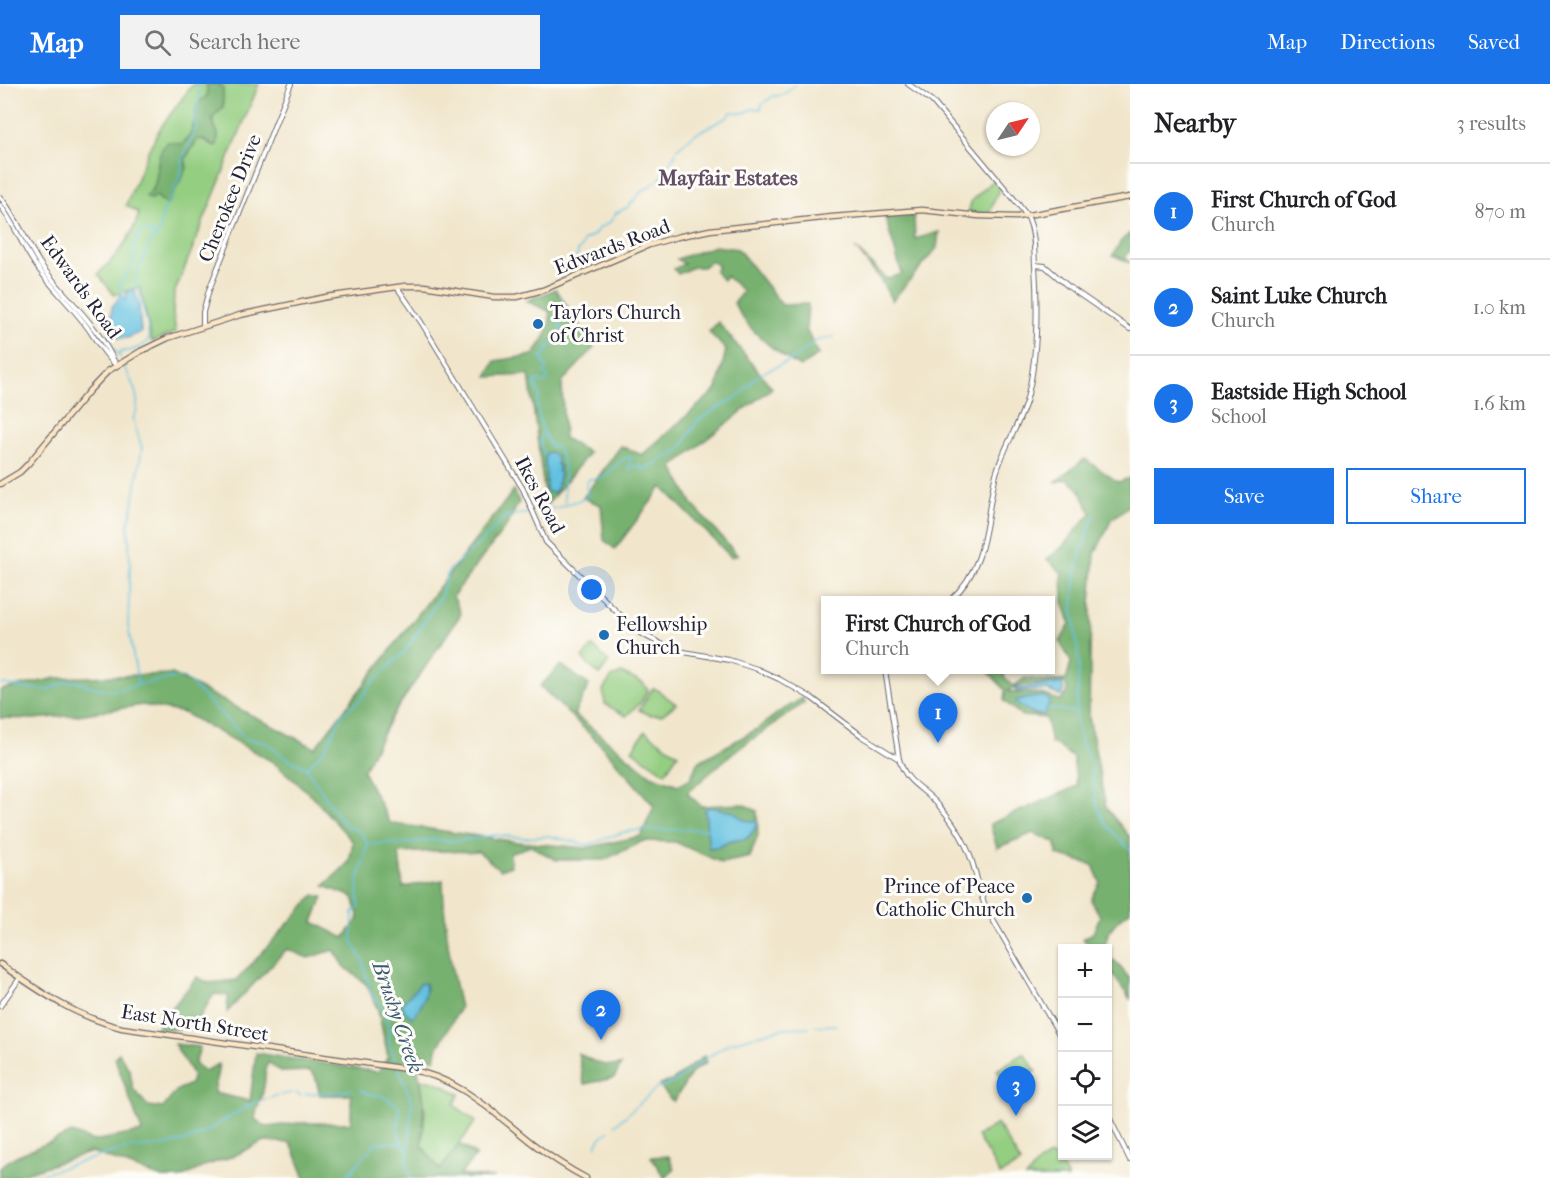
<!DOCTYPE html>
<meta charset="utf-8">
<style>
body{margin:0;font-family:"IM FELL French Canon",serif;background:#f2f2f2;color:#202124}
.controls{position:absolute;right:18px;bottom:18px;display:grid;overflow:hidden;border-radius:0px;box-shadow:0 2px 4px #0004}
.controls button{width:54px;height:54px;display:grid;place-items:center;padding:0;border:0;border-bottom:2px solid #e0e0e0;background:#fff;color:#202124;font:30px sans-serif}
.compass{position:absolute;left:986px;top:18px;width:54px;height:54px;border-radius:50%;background:#fff;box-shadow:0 2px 4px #0004;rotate:55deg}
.you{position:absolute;left:592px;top:506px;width:21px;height:21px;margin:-15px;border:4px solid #fff;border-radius:50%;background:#1a73e8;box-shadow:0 0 0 9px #1a73e833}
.badge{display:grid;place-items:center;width:39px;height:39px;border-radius:50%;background:#1a73e8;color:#fff;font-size:20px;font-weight:700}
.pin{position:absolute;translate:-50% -50px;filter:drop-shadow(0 2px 3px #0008)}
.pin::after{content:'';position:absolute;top:32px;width:21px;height:18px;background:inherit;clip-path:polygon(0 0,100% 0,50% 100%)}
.popup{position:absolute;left:821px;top:512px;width:234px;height:78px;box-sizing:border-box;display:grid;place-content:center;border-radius:0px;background:#fff;filter:drop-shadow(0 2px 4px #0005);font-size:20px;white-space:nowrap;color:#757577}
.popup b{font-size:22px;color:#202124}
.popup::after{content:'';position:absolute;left:50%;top:100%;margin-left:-12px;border:12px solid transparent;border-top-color:#fff}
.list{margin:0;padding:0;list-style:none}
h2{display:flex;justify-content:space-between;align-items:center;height:78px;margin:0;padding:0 24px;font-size:26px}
h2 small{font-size:20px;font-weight:400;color:#757577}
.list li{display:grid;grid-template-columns:39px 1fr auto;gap:18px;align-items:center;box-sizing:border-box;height:96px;padding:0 24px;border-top:2px solid #e0e0e0}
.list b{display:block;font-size:22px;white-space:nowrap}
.list p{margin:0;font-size:20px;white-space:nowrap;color:#757577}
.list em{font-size:20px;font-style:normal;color:#757577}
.actions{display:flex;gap:12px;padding:18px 24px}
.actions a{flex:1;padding:14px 0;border:2px solid #1a73e8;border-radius:0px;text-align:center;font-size:21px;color:#1a73e8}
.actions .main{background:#1a73e8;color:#fff}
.icon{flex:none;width:33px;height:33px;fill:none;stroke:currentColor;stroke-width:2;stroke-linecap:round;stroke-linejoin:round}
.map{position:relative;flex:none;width:1130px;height:1094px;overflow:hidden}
header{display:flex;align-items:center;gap:36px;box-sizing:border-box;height:84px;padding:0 30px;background:#1a73e8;color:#fff}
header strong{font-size:28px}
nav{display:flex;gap:33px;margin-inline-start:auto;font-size:21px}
.search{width:420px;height:54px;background:#f2f2f2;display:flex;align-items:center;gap:15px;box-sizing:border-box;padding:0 21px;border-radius:0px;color:#757577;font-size:22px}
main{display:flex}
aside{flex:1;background:#fff}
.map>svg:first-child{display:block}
.green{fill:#94ce81;stroke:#5b785e;stroke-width:1.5}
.forest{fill:#77b16f;stroke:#4c6a55;stroke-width:1.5;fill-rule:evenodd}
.water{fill:#63c1e1;stroke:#42728e;stroke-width:1.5}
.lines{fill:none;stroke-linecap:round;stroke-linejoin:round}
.stream{stroke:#63c1e1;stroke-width:1.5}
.tertiary-casing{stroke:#6a676e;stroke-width:6}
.secondary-casing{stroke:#6a676e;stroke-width:7}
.tertiary{stroke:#fff;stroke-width:4}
.secondary{stroke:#fce6c4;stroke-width:4.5}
.poi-dot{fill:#1f6fb2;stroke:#fdfcf7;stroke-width:2}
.labels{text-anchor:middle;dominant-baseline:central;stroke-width:6;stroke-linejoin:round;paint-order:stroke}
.street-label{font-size:20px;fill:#22223b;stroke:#fdfcf7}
.poi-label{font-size:20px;fill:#22223b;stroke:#fdfcf7;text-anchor:start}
.neighbourhood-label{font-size:21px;font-weight:bold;fill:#614e64;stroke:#fdfcf7}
.water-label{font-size:21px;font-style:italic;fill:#395a75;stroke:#fdfcf7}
</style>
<header>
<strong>Map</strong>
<div class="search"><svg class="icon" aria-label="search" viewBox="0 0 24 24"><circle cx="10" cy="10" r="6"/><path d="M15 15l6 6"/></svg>Search here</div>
<nav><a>Map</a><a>Directions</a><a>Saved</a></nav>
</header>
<main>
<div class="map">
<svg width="1130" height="1094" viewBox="0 0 1130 1094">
<rect width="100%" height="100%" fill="#fdfcf7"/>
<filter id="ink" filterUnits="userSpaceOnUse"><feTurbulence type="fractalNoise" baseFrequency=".0167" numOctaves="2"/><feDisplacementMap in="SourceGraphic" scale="12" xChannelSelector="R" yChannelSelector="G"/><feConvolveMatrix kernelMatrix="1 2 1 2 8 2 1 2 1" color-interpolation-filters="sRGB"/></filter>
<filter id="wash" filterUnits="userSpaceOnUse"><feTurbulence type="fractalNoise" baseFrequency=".008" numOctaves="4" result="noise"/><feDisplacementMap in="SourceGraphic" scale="24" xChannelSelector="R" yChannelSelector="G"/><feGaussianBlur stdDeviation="1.35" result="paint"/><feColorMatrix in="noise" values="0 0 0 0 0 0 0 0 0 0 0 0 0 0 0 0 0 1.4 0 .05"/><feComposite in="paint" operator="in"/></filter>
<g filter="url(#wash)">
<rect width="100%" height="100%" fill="#f1e6cc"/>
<path class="green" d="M 193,0 L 259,0 L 174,210 L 173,231 L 176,248 L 152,258 L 140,203 L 114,211 L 98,190 C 116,173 133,153 139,129 L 126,121 L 149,65 L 161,43 Z
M 994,96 L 1000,103 L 989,130 L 968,128 L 972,116 Z
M 593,562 L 609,578 L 599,591 L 582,574 Z
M 621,589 L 643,599 L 648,606 L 641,618 L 626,632 L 605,620 L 603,606 L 611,594 Z
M 652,605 L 656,605 L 676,620 L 662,631 L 650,631 L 639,626 Z
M 645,647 L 678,670 L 665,689 L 632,666 Z
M 1024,969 L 1036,987 L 1009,1004 L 997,986 Z
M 421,995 L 434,997 L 460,1010 L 454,1021 L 476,1037 L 440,1087 L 422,1062 L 425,1028 Z
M 997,1040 L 1021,1079 L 1000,1091 L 977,1052 Z
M 1049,1072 L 1057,1074 L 1068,1094 L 1026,1094 L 1039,1078 Z"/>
<path class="forest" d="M 207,0 L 216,0 L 223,3 L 223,23 L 212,35 L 218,50 L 217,62 L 214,63 C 208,58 207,56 198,55 L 185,75 L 187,84 L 167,121 L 156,112 L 150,115 L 146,112 C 165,98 150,72 168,58 L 182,60 C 199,47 191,30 199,18 C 201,16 204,14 207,12 Z
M 914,131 L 915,155 L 939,148 L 937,164 L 892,217 L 879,193 L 855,164 L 887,195 L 902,190 L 885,133 Z
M 1130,149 L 1130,167 L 1125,173 L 1130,179 L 1113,171 L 1121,157 Z
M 715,162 L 738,165 L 782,221 L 808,220 L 806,245 L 818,271 L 800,283 C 776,268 746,246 734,219 L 743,207 L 726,192 L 723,196 L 715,187 L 718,182 L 711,177 L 703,183 L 693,183 L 678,190 L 674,185 L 684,180 L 677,175 Z
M 556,205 L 594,264 L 562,298 L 564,354 L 589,369 L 546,422 L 529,291 L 487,293 L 495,277 L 533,271 C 543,257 553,244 549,227 L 526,217 Z
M 718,238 L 772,304 L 703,358 L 673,383 L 693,421 L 737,471 L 731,473 L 662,403 L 615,465 L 604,456 L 601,421 L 583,414 L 621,362 L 642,371 L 717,305 L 726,266 L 709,248 Z
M 1085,375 L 1118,398 L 1130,394 L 1130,421 L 1112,435 L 1095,470 L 1091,520 L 1089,633 L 1106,724 L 1130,753 L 1130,827 C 1116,837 1106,846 1105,864 L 1092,864 L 1083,855 L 1093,849 L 1100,832 L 1091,816 L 1100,798 L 1093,781 L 1057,771 L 1056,759 L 1033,749 L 997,764 L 990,740 L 1077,702 L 1073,674 L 1058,662 L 1051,659 L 1046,634 L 1022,632 L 1004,617 L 1005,606 L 987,586 L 1003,586 L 1005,594 L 1014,602 L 1025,594 L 1047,597 L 1066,596 L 1071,578 L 1060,558 L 1070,539 L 1063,517 L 1062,489 L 1047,475 L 1061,464 L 1091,429 L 1079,405 L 1067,395 L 1055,398 ZM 1063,598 L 1067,602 L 1067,609 L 1061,616 C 1053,616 1049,611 1042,610 C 1031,608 1019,611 1008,607 C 1022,596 1047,603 1063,598 ZM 1037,613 L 1048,622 L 1044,631 L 1035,631 L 1016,618 L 1018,616 Z
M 514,406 L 519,418 L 507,441 L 453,512 L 461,530 L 392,632 L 363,687 L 390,739 L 517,758 L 586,764 L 641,752 L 654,722 L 599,659 L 540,602 L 561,581 L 589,601 L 574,630 L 651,691 L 678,701 L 690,695 L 698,678 L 757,645 L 779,628 L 803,614 L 804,619 L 734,668 L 687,709 L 701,722 L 743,720 L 757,727 L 758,751 L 750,773 L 722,779 L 675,758 L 643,757 L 604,776 L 556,776 L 531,762 L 510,769 L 511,782 L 500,786 L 479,768 L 439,767 L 399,769 L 403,803 L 443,796 C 444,840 450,881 460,924 L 437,965 L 435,976 L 413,967 C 424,1005 425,1022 422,1062 L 440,1086 L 459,1060 L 476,1071 L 460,1091 L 494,1094 L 305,1094 L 291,1059 L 264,1057 L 234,1072 L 207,1081 L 181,1094 L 162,1094 L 92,1068 L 9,1094 L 0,1094 L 0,1083 L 16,1072 L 72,1049 L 93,1057 L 142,1048 L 118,983 L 115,973 L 119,969 L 130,987 L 133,1005 L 148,1022 L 163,1024 L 177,1006 L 190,1000 L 193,991 L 174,960 L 200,963 L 195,980 L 204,987 L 219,980 L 214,1009 L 250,1017 L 256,969 L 378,988 L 388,973 L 378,926 L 367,901 L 345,883 L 334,866 L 308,874 L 287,865 L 227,928 L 228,911 L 214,910 L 192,945 L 155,945 L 197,893 L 209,899 L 237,896 L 314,811 L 323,813 L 313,838 L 344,854 L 359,834 L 353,813 L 324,802 L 349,778 L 353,758 L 311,711 L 273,678 L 184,629 L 142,621 L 78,631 L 34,635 L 0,634 L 0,606 L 57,594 L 172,590 L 315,664 ZM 709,723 L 733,728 L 744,736 L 757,738 L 753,748 L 746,755 L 731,757 L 718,763 L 709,764 L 705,726 ZM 268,978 L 281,988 L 310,987 L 315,992 L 320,1011 L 351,1011 L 351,1039 L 298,1039 L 267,1043 L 255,1035 C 256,1024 261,1017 263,1007 C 266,996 264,988 268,978 Z
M 1108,870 L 1111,876 L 1115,877 L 1130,895 L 1130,915 L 1108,884 Z
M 578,969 C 593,978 603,983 621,981 L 614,994 L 584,1000 Z
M 704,972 L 706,979 L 693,987 L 673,1018 L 659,1001 L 672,997 Z
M 669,1072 L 674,1086 L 665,1094 L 651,1073 Z"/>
<path class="water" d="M 134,205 L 139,222 L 141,248 L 127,254 L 109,253 L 112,223 L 121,211 L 125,216 L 127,208 Z
M 550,368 L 557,373 L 557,381 L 560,382 L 558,387 L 560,389 L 556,408 L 550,409 L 546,405 C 548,392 543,381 546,369 Z
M 1062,599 L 1064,607 L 1061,612 L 1046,606 L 1017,607 L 1014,605 Z
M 1037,613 L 1045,613 L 1050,617 L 1044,631 C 1032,630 1024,626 1016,618 L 1017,616 Z
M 709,723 L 734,728 L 744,736 L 758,738 L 753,748 L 746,755 L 731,757 L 718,763 L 709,764 L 705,726 Z
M 425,899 C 428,909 420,927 412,933 L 405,928 L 402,920 L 420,900 Z"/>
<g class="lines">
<path class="stream" d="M 677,65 L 695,50 L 728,33 L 731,28 L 744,29 L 752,25 L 761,25 L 762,20 L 773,12 C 784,12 788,8 795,0
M 659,96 L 676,69
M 131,184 L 136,170 L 133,162 L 137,157 L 139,148 L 149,148 L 151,150 L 153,148 L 154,151 L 153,155
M 560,194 L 577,175 L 578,166 L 582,163 L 584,156 L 594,151 L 598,145 L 610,138 L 616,129 L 628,123 L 641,108 L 656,98
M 561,213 L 565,224 L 559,242 L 563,245 L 558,259 L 555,259 L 550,263 L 547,262 L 548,267 L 541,273 L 547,286 L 543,289 L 547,292 L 548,296 L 545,299 L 536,297 L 535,300 L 540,312 C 532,321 544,352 551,363 L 556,363 C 569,376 562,402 565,419
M 124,215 L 120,201 L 129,186
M 112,254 L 110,256 L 112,263 L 120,273
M 119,270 L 123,267 C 132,268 145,262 149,255 L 147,239 L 135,195 L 150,159 L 161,147 L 160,139 L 163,129 L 180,94 L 184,72 L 196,44 L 194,35 L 199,17 L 198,0
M 123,280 C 131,297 144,317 133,335 L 142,364 L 132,426 L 128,441 L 130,480 L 128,542 L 138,599
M 542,350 C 539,356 541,367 545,372
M 537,426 L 557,424 L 585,414 L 588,411 L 586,401 L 589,395 L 602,394 L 626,373 L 631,374 L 628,385 L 639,381 L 643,386 L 680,366 L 698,336 L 739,312 L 754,295 L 766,287 L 794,275 L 816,257 L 834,253
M 1095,430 L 1079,473 L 1075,495 L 1073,526 L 1079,578 L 1076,639 L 1082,659 L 1092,681 L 1095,713 L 1099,726 L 1105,739 L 1130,766
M 0,601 L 4,600 L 24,604 L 47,606 L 66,598 L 74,597 L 97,604 L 113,606 L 177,593 L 184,594 L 189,598 L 246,655 L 267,659 L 283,672 L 306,684 L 337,731 L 347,742 L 357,746 L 364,752 L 368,761 L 358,797 L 359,822 L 353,829 L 352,857 L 363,877 L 370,907 L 385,930 L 388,940 L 389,960 L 397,981
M 1047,624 L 1075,628
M 307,684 L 326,664 L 342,630 L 360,616 L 373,598 L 406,566 L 441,512 L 447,490 L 450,485 L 488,452 L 505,432 L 531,429
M 368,761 L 384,759 L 402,760 L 430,756 L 459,757 L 495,751 L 526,754 L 549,752 L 588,761 L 624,748 L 640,746 L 709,745
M 815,942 L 836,941
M 399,985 L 412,1018 L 407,1082 L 412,1094
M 360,1006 L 369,1010 L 382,1012 L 399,1022 C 399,1038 394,1054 408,1067
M 296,1009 L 301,1011
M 305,1010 L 342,1008 L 351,1005
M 281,1011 L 292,1009
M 615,1041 L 656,1005 L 678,996 L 694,982 L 730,959 L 783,944 L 810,943
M 596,1062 L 600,1054 L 609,1047
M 29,1094 L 123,1065 L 169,1061 L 188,1056 L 206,1048 L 247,1022 L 278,1011
M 344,1094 L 352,1087 L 375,1059 L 401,1058"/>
</g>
</g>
<g filter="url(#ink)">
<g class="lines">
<defs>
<path id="tertiary" d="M 908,0 L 932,17 L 1019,121 C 1022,126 1027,130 1029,136 C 1035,150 1034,166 1035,181 C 1038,226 1038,275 1026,318 C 1018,343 1003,365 996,390 C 984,437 989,482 950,516
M 0,113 C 18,134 26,159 41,181 C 67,216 97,239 116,281
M 0,121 C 13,138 20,156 31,174 C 47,200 72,221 90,247 C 98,259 104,270 115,280
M 1035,181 L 1045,182 L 1069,203 L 1130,245
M 397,203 L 421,238 L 523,405 L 546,458 L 618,529 L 640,549 L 673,566 L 729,576 L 757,585 L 779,595 L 812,614 L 862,652 L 899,675
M 203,241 L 203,228 L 209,206 L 291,0
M 885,586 L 899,675 C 907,702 924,703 940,723 C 955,739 968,762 974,784 C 978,797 980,811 986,824 L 1062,955
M 0,922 L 20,894
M 1108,1031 L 1130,1076"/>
<path id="secondary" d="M 0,400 L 20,388 L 28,380 L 89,307 L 108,287 L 141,267 L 168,254 L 240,231 L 326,213 L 405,202 L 424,202 L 494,213 L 517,213 L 543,206 L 649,161 L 677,153 L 710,146 L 832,133 L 922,126 L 979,132 L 1017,133 L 1130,113
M 0,880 C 41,908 73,932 122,944 L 407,985 C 460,994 491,1027 532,1059 C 549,1072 567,1084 586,1094"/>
</defs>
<use href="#tertiary" class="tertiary-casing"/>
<use href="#secondary" class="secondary-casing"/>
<use href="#tertiary" class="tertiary"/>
<use href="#secondary" class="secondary"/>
</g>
</g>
<g class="poi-dot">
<circle cx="538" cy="240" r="6"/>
<circle cx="604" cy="551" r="6"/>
<circle cx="1027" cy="814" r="6"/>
</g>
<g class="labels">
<g class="street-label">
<text transform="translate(230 114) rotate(-68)">Cherokee Drive</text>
<text transform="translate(612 163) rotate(-21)">Edwards Road</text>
<text transform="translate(81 203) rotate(54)">Edwards Road</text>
<text transform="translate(540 411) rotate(62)">Ikes Road</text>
<text transform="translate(195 939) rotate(9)">East North Street</text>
</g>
<g class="poi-label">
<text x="550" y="228">Taylors Church<tspan x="550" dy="23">of Christ</tspan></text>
<text x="616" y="540">Fellowship<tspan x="616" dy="23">Church</tspan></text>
<text x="1015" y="802" text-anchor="end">Prince of Peace<tspan x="1015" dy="23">Catholic Church</tspan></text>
</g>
<g class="neighbourhood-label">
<text x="728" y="94">Mayfair Estates</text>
</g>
<g class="water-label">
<text transform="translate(398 933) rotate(71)">Brushy Creek</text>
</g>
</g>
</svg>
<div class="controls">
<button>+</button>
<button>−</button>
<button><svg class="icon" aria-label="locate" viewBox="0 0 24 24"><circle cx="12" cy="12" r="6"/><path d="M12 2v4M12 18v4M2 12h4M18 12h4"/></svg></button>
<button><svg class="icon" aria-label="layers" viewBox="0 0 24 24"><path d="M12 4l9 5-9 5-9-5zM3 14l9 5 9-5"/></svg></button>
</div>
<svg class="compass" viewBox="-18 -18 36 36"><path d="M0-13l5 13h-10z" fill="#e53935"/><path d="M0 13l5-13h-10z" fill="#757577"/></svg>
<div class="you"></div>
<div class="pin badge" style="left:938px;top:659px">1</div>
<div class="popup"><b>First Church of God</b>Church</div>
<div class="pin badge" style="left:601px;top:956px">2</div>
<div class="pin badge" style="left:1016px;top:1032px">3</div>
</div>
<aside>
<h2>Nearby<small>3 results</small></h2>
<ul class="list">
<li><span class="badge">1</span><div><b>First Church of God</b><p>Church</p></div><em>870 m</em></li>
<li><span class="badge">2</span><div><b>Saint Luke Church</b><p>Church</p></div><em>1.0 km</em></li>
<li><span class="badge">3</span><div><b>Eastside High School</b><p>School</p></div><em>1.6 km</em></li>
</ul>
<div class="actions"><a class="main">Save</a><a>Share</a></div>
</aside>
</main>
